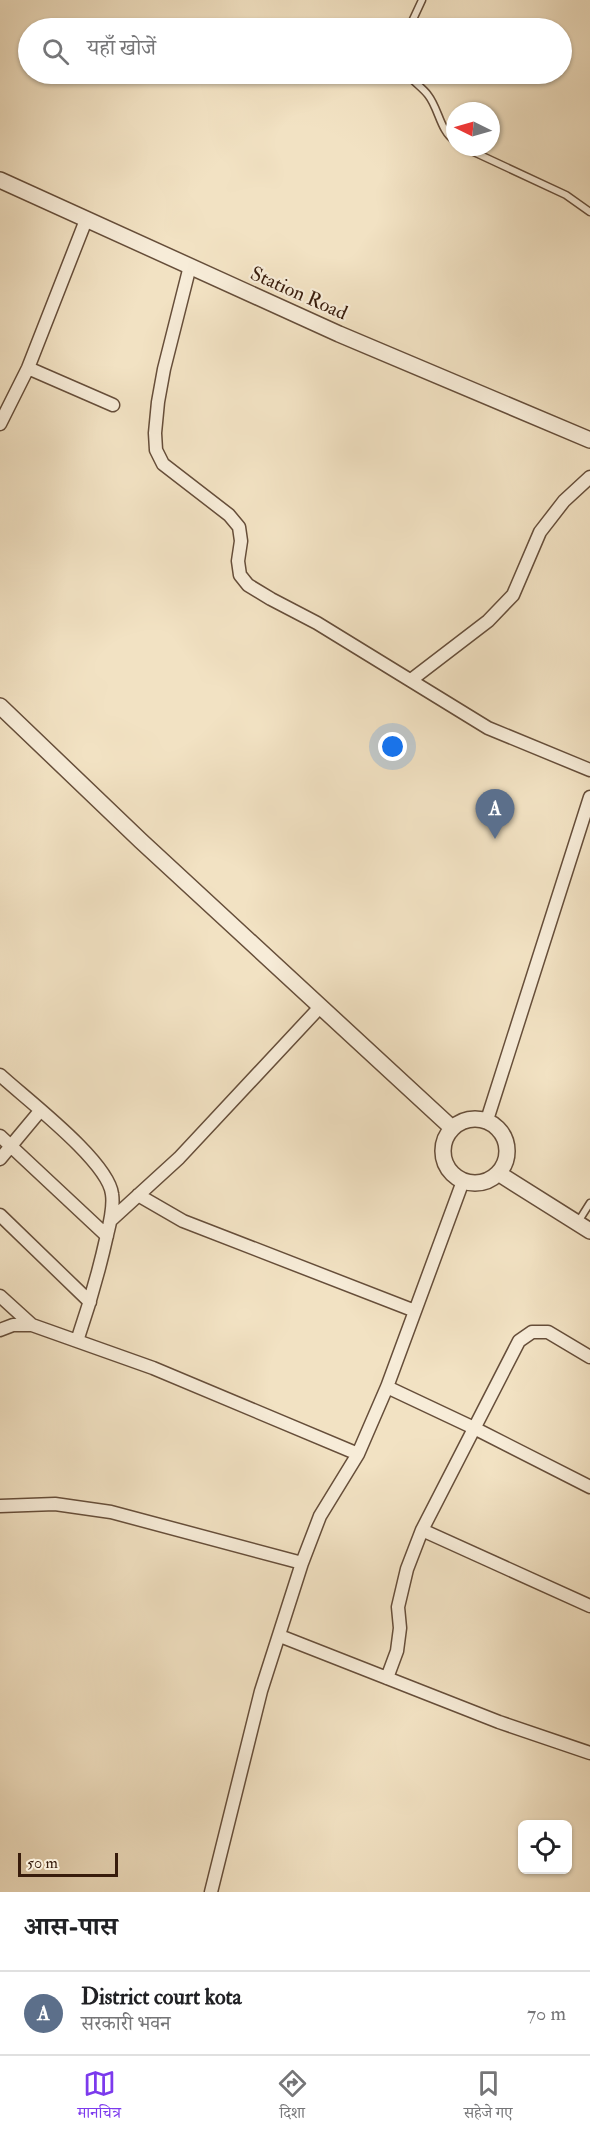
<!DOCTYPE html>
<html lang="hi">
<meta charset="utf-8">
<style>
body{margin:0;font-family:"IM FELL Double Pica","Noto Serif Devanagari",serif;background:#f2f2f2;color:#202124}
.controls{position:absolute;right:18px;bottom:18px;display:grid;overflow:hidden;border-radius:9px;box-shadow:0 2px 4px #0004}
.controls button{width:54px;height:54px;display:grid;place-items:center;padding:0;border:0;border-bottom:2px solid #e0e0e0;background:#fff;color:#202124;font:30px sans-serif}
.compass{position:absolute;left:446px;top:102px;width:54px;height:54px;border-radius:50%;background:#fff;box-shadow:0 2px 4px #0004;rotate:275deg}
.scale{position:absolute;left:18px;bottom:15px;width:100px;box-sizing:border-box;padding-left:6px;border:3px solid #381c0c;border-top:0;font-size:16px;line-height:21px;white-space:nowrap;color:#381c0c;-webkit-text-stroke:4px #f7ecd8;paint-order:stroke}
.you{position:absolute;left:393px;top:747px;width:21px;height:21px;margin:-15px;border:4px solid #fff;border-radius:50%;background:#1a73e8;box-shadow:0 0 0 9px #1a73e833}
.badge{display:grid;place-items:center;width:39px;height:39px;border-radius:50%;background:#7c3aed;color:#fff;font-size:20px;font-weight:700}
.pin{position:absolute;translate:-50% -50px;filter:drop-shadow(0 2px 3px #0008)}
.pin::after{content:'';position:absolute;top:32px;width:21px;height:18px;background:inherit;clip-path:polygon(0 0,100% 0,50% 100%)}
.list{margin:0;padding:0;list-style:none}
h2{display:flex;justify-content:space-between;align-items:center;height:78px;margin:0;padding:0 24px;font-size:26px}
h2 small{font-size:20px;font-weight:400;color:#757577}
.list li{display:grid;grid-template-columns:39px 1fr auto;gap:18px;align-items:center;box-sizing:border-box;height:84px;padding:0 24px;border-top:2px solid #e0e0e0}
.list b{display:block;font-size:22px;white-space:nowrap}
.list p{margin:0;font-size:20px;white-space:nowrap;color:#757577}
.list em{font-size:20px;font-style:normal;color:#757577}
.icon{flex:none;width:33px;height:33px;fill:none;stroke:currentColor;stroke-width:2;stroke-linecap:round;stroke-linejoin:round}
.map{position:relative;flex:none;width:590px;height:1892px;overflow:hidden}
.search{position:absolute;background:#fff;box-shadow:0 2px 4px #0004;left:18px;right:18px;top:18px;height:66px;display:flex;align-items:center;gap:15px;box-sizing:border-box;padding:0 21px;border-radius:33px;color:#757577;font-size:22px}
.sheet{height:162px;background:#fff}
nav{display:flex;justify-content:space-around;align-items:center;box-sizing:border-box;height:84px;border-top:2px solid #e0e0e0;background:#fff;font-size:16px;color:#757577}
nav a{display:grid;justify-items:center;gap:3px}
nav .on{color:#7c3aed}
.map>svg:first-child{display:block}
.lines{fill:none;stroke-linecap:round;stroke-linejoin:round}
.service-casing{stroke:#664e3a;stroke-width:9}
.minor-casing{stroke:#664e3a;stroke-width:15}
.tertiary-casing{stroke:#664e3a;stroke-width:18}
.service{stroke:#f7ecd8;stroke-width:6}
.minor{stroke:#f7ecd8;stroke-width:12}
.tertiary{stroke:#f7ecd8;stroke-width:15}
.labels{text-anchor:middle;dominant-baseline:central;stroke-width:4.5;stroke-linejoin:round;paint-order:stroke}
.street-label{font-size:20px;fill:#381c0c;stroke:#f7ecd8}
</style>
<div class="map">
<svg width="590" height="1892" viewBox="0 0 590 1892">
<rect width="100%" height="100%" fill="#f2e2c3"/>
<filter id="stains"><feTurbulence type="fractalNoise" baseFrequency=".00333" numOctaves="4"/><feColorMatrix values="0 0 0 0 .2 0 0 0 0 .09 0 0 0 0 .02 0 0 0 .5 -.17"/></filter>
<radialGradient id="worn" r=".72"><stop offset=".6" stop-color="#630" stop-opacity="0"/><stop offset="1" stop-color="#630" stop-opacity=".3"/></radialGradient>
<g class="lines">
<defs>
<path id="service" d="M 409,28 L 422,0
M 408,74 C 413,82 422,87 428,95 C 439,109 440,131 455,141
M 463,147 L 566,195 L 590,212
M 578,1222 L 590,1203"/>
<path id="minor" d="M 190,266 L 164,369 L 158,402 L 155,433 L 156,450 L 163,464 L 229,515 L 239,527 L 241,541 L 238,561 L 240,575 L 248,585 L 271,599 L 317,623 L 488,728 L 590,770
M 28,368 L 113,405
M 0,424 L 28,368 L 86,220
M 411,680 L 488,621 L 513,595 L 540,532 L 564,501 L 590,477
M 0,1075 C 26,1099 108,1161 112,1194 C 114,1207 110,1223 107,1235 C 99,1271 89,1306 77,1341
M 487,1120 L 590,797
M 0,1136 L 107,1236
M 0,1159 L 40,1111
M 138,1195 L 183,1221 L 415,1311
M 0,1215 L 90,1302
M 110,1221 L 179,1158 L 320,1007
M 0,1296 L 32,1325
M 0,1330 L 13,1325 L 32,1325 L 153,1368 L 358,1454
M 387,1387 L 474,1428 L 590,1487
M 0,1506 L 55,1504 L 111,1512 L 302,1563
M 422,1530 L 590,1606
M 280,1636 L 499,1722 L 590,1753
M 387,1678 L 397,1651 L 400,1628 L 398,1607 L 407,1569 L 422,1530 L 519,1341 L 532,1332 L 548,1332 L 590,1357
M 211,1892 L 261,1691 L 302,1563 L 320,1516 L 358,1454 L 387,1387 L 463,1181"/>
<path id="tertiary" d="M 0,180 L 339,334 L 590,440
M 0,706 L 141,841 L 452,1128
M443 1151a32 32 0 1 1 64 0a32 32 0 1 1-64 0Z
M 498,1173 L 590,1231"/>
</defs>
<use href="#service" class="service-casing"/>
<use href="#minor" class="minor-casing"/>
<use href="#tertiary" class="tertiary-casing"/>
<use href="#service" class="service"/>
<use href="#minor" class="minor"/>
<use href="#tertiary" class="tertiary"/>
</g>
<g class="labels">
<g class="street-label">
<text transform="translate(299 293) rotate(24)">Station Road</text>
</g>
</g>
<rect width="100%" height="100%" filter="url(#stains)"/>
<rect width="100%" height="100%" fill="url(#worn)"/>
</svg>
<div class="controls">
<button><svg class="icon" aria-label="locate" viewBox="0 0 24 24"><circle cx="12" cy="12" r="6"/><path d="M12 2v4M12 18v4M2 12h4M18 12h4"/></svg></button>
</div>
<svg class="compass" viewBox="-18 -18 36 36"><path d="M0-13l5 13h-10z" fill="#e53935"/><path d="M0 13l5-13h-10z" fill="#757577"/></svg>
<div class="scale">50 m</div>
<div class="you"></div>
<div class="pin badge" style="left:495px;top:839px;background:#5c6f8a">A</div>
<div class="search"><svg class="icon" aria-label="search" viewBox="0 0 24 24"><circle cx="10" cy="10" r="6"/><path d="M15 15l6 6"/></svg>यहाँ खोजें</div>
</div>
<section class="sheet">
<h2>आस-पास<small></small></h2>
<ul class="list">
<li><span class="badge" style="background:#5c6f8a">A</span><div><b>District court kota</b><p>सरकारी भवन</p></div><em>70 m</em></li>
</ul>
</section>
<nav>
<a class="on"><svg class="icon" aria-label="map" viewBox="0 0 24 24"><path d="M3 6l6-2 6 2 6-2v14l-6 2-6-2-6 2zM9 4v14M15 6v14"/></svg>मानचित्र</a>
<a><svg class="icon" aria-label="directions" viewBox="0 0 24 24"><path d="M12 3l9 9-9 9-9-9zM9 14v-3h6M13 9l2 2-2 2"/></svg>दिशा</a>
<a><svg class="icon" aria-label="saved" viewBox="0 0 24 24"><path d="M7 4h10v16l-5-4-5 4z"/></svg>सहेजे गए</a>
</nav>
